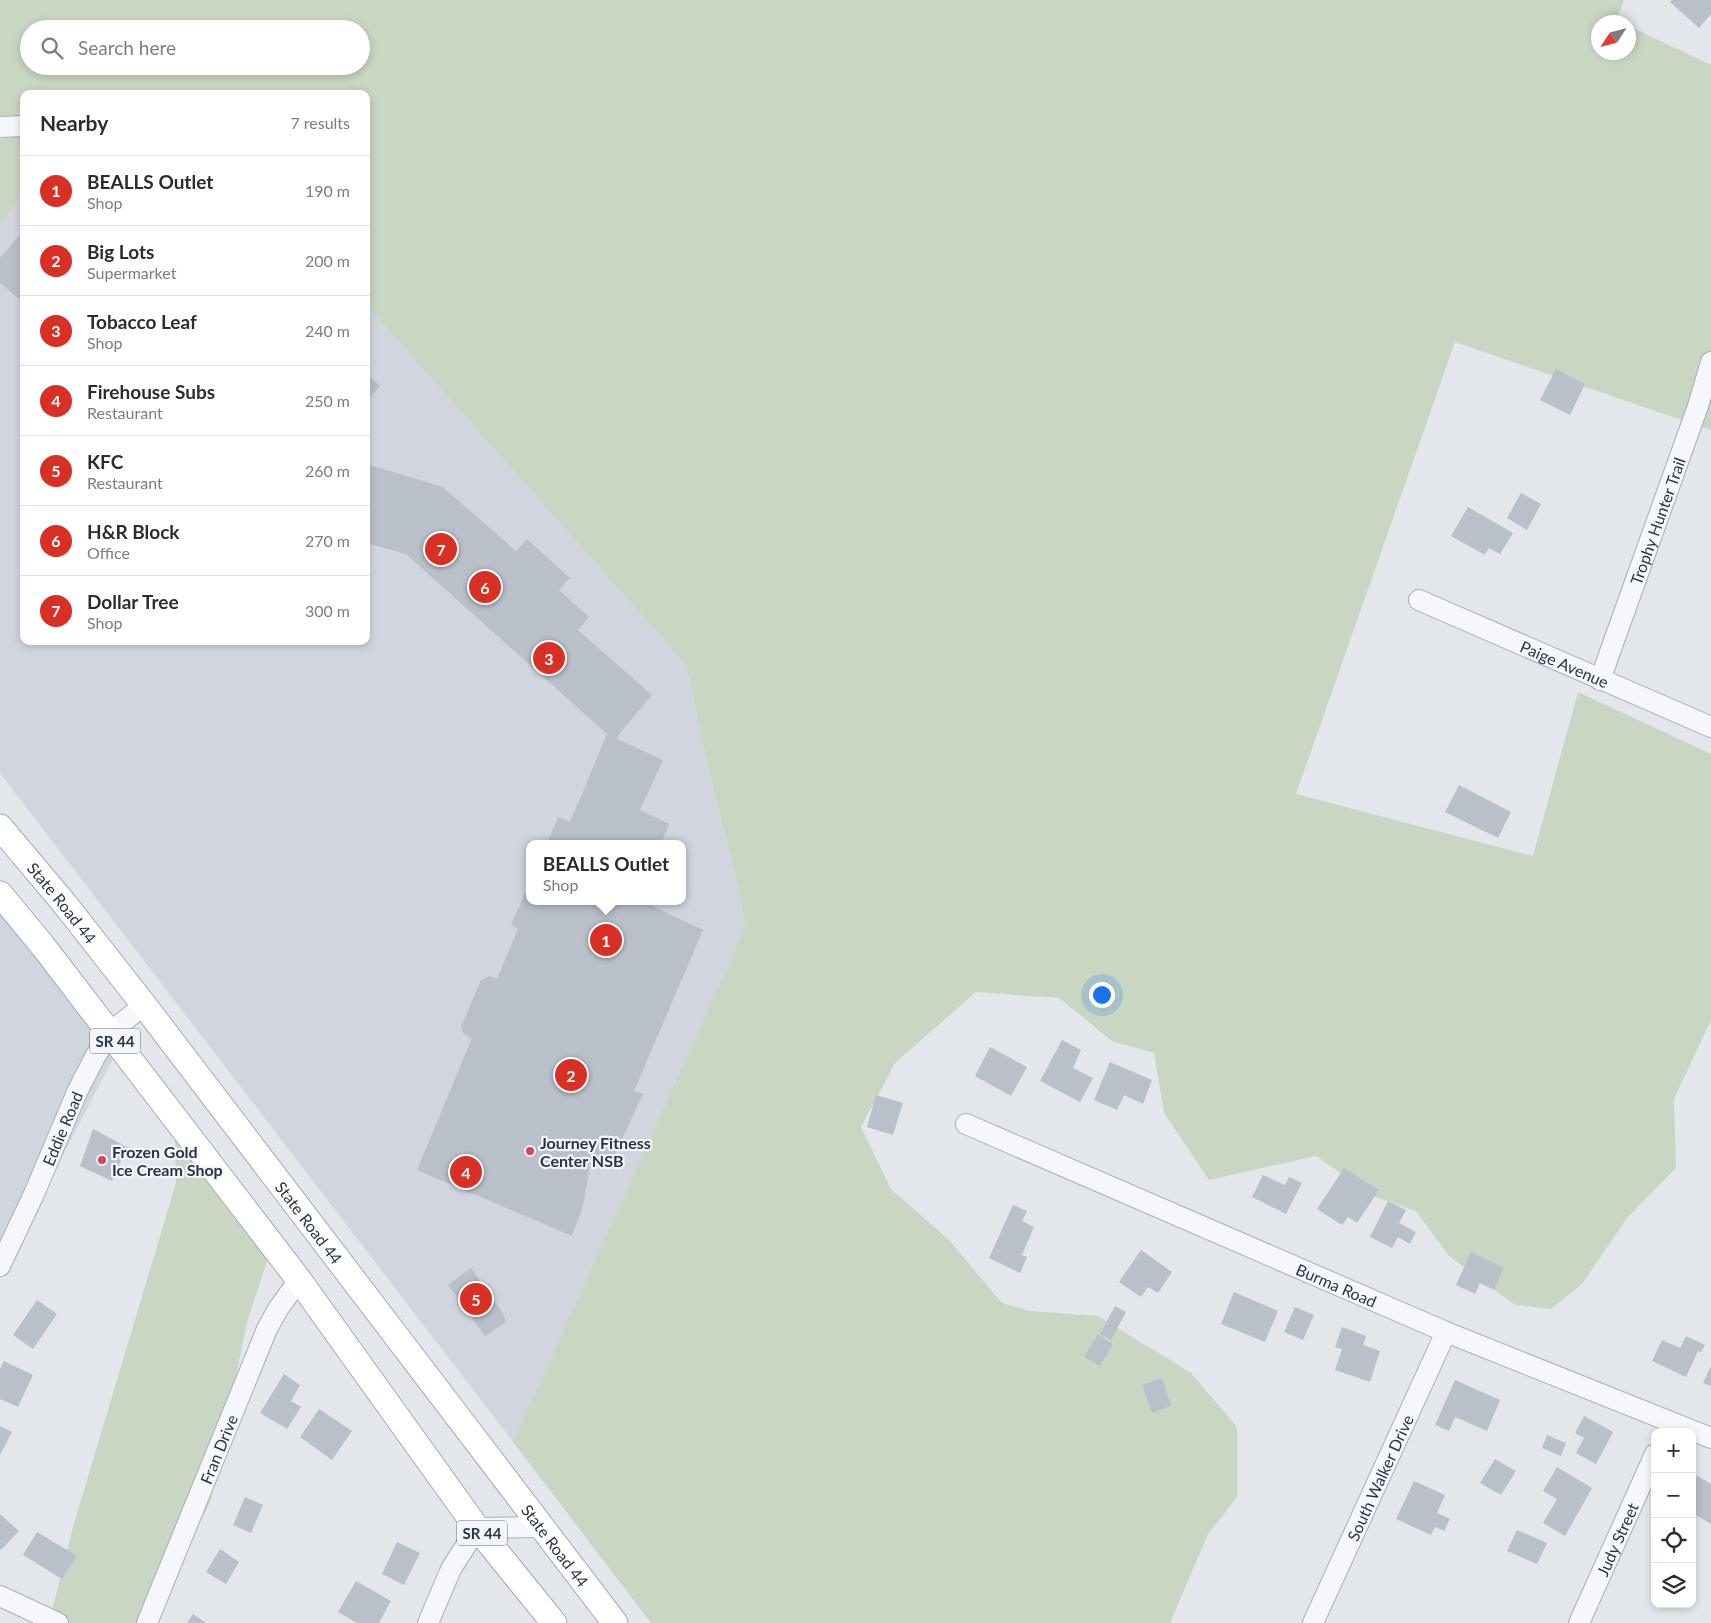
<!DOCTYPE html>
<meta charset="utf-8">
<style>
body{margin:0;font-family:Lato,sans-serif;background:#f2f2f3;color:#2b2b33}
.controls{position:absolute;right:15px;bottom:15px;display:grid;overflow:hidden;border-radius:10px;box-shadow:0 2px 8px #0003}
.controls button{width:45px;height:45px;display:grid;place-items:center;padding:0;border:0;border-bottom:1px solid #e1e1e2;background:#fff;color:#2b2b33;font:25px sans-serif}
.compass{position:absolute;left:1591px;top:15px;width:45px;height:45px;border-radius:50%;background:#fff;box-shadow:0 2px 8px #0003;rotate:234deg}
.you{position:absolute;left:1101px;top:994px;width:18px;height:18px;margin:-12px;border:4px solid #fff;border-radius:50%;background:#1a73e8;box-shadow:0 0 0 8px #1a73e833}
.badge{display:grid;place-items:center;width:32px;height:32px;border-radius:50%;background:#d93025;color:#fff;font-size:16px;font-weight:700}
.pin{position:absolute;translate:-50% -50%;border:2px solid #fff;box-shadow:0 1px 5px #0006}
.popup{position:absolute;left:526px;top:840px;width:160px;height:65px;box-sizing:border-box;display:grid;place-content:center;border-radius:10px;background:#fff;filter:drop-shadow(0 1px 4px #0005);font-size:16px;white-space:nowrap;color:#7c7c81}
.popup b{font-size:19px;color:#2b2b33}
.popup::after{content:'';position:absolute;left:50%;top:100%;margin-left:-10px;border:10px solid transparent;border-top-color:#fff}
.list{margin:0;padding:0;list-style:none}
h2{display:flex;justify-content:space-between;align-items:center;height:65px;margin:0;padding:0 20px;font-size:21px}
h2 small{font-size:16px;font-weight:400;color:#7c7c81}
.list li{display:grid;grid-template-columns:32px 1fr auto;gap:15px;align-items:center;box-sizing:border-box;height:70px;padding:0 20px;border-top:1px solid #e1e1e2}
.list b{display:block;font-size:19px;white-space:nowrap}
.list p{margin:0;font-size:16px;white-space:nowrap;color:#7c7c81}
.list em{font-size:16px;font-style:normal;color:#7c7c81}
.icon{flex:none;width:28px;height:28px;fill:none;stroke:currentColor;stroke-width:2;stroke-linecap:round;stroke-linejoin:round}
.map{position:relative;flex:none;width:1711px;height:1623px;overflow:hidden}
.search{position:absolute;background:#fff;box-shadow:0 2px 8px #0003;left:20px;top:20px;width:350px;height:55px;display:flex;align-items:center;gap:12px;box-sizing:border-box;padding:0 18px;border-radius:28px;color:#7c7c81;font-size:19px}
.panel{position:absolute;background:#fff;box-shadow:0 2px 8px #0003;left:20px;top:90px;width:350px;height:555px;border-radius:10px}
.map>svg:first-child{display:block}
.built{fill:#d1d6de;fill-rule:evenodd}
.green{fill:#c9d6c3;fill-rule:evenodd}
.building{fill:#bac0ca}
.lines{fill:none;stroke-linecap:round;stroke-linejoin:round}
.minor-casing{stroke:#a7aeb7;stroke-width:22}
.major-casing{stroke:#a1abb8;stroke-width:27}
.minor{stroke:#f6f7fa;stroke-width:20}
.major{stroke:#fff;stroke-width:25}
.poi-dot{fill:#d6435f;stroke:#f3f5f9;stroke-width:2}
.labels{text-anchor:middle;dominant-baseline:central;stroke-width:4.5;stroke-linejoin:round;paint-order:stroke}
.shield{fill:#f3f5f9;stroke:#666f7b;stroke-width:1}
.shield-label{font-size:15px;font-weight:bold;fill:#293545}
.street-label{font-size:16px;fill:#293545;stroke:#f3f5f9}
.poi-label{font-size:16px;font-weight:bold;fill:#293545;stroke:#f3f5f9;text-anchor:start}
</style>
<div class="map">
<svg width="1711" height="1623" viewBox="0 0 1711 1623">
<rect width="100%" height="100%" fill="#e3e7ec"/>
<path class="built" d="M 24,192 L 24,641 L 366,641 L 366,305 L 686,665 L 710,775 L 738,885 L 745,927 L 513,1442 L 0,773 L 0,223 ZM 530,844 L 682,844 L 682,901 L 530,901 Z
M 0,915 L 52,975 L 114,1057 L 63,1155 L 60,1151 L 0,1275 Z"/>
<path class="green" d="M 0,0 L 1624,0 L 1616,20 L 1620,22 L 1598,22 L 1598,52 L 1628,52 L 1629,26 L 1711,65 L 1711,430 L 1455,342 L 1296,794 L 1533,856 L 1578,692 L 1711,754 L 1711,1020 L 1674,1099 L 1676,1168 L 1627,1218 L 1582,1284 L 1551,1309 L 1515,1305 L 1449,1256 L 1416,1211 L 1376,1197 L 1316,1156 L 1209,1180 L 1164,1113 L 1154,1053 L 1112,1041 L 1059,998 L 976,992 L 895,1063 L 861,1127 L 891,1189 L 949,1240 L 1002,1303 L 1030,1311 L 1098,1316 L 1191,1373 L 1237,1427 L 1237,1497 L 1208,1534 L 1170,1623 L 651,1623 L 513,1442 L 745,927 L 738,885 L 710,775 L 686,665 L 366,305 L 366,94 L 24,94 L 24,192 L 0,223 ZM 29,29 L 361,29 L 361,66 L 29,66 Z
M 175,1136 L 268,1259 L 247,1322 L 210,1503 L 153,1613 L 150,1623 L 49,1623 L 73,1527 L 176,1183 Z"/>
<path class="building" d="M 1672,0 L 1711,0 L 1711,14 L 1699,28 L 1670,2 Z
M 24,230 L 24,303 L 0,283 L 0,258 Z
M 1556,369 L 1585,384 L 1570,415 L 1540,400 Z
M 366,374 L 380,386 L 366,402 Z
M 366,464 L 443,487 L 516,551 L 527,539 L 570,578 L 559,590 L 589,617 L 578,630 L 652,695 L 620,733 L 617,739 L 663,760 L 640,810 L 669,824 L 661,844 L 547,844 L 558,817 L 570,822 L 607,734 L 406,554 L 366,543 Z
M 1521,493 L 1541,504 L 1527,530 L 1507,518 Z
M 1468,507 L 1513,533 L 1500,554 L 1489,548 L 1485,555 L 1451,536 Z
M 1459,785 L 1511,812 L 1498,838 L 1445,812 Z
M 530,882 L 530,901 L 642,901 L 703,930 L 634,1091 L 643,1094 L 608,1169 L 590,1165 L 583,1206 L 572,1236 L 417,1170 L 472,1038 L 464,1034 L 461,1027 L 481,980 L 490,976 L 497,979 L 518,929 L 511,925 Z
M 1062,1040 L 1081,1050 L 1073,1068 L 1093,1078 L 1080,1102 L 1040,1081 Z
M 990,1047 L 1027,1067 L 1011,1096 L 975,1076 Z
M 1110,1062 L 1152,1080 L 1143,1104 L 1124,1095 L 1117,1110 L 1094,1100 Z
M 876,1095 L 903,1103 L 893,1135 L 867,1127 Z
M 93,1129 L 127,1147 L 112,1181 L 80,1166 Z
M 1344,1168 L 1379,1190 L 1357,1223 L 1348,1217 L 1342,1225 L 1317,1209 Z
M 1263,1175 L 1285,1185 L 1289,1177 L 1302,1183 L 1286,1214 L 1252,1197 Z
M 1388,1201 L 1406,1210 L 1399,1223 L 1416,1232 L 1410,1244 L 1398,1237 L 1392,1248 L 1370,1237 Z
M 1013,1205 L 1027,1211 L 1022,1221 L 1034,1227 L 1022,1255 L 1027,1257 L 1020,1273 L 989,1258 Z
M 1141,1250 L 1172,1272 L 1158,1293 L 1148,1287 L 1141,1297 L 1119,1282 Z
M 1471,1252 L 1504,1268 L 1494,1290 L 1480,1283 L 1475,1294 L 1456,1285 Z
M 471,1268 L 503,1313 L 506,1322 L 485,1336 L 448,1285 Z
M 1234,1292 L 1278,1311 L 1265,1342 L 1221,1324 Z
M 37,1300 L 57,1314 L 33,1349 L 13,1335 Z
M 1115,1306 L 1126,1312 L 1111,1340 L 1100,1334 Z
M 1295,1307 L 1314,1315 L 1303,1340 L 1284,1332 Z
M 1342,1327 L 1366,1336 L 1363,1345 L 1380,1351 L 1370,1382 L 1335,1370 L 1342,1349 L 1335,1347 Z
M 1098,1334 L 1113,1344 L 1100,1366 L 1084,1357 Z
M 1686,1336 L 1705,1345 L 1701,1352 L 1698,1351 L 1686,1377 L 1652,1361 L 1662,1340 L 1680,1348 Z
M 4,1361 L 33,1375 L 18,1407 L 0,1399 L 0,1369 Z
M 1711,1366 L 1711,1386 L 1703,1383 Z
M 284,1374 L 300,1385 L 291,1401 L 301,1407 L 287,1429 L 260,1413 Z
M 1162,1378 L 1171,1406 L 1152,1413 L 1142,1385 Z
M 1455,1380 L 1500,1400 L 1487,1431 L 1455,1417 L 1449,1431 L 1435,1425 Z
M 319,1409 L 352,1431 L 332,1460 L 300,1437 Z
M 1584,1416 L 1613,1432 L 1596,1464 L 1576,1453 L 1584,1438 L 1575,1433 Z
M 0,1426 L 12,1432 L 0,1455 Z
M 1547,1435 L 1566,1443 L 1561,1456 L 1542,1448 Z
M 1495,1459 L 1516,1471 L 1501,1495 L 1480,1483 Z
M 1557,1467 L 1592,1488 L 1565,1536 L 1543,1523 L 1557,1499 L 1543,1491 Z
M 1696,1475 L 1711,1484 L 1711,1524 L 1692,1513 L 1692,1482 Z
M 1414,1481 L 1445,1495 L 1437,1513 L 1450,1519 L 1444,1531 L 1435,1527 L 1431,1535 L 1396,1519 Z
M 245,1497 L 263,1505 L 251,1533 L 233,1525 Z
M 0,1514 L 19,1531 L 1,1550 L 0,1549 Z
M 1517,1530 L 1547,1543 L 1537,1564 L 1507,1551 Z
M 37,1532 L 77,1556 L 62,1579 L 23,1555 Z
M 397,1542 L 420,1553 L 404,1585 L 382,1574 Z
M 220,1549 L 239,1562 L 226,1584 L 206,1572 Z
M 356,1581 L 391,1601 L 379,1623 L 357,1623 L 338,1612 Z
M 193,1614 L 206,1623 L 187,1623 Z"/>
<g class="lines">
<defs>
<g id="minor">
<path d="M 0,127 L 24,126"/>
<path id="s1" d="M 1419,600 L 1711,727"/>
<path id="s2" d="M 1600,680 L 1698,406 L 1711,362"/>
<path id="s3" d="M 966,1124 L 1446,1332 L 1711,1438"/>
<path id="s4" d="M 0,1266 L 34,1194 L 78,1090 L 95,1057 L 109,1033 L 144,1005"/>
<path d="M 0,1596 L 58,1623"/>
<path id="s5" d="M 147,1623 L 267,1329 L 278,1309 L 299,1280"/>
<path d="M 428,1623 L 451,1569 L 477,1528 L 541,1527"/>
<path id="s6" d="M 1313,1623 L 1446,1332"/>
<path id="s7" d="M 1579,1623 L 1655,1454"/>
</g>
<g id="major">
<path id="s8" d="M 0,827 L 64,903 L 144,1005 L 615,1623"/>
<path d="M 0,894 L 43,946 L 299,1280 L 477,1528 L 554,1623"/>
</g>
</defs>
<use href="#minor" class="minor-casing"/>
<use href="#major" class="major-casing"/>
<use href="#minor" class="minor"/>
<use href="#major" class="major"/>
</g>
<g class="poi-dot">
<circle cx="530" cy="1151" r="5"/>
<circle cx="102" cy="1160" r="5"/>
</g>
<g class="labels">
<g class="shield">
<rect x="90" y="1028.5" width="50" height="25" rx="4"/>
<rect x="457" y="1520.5" width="50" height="25" rx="4"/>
</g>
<g class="shield-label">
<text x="115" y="1041">SR 44</text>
<text x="482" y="1533">SR 44</text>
</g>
<g class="street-label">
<text stroke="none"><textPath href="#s2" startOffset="169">Trophy Hunter Trail</textPath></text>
<text stroke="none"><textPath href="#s1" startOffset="159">Paige Avenue</textPath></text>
<text stroke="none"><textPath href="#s8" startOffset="98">State Road 44</textPath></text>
<text stroke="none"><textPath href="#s4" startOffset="151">Eddie Road</textPath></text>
<text stroke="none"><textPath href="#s8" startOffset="502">State Road 44</textPath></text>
<text stroke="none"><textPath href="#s3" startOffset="404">Burma Road</textPath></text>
<text stroke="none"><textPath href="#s5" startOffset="188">Fran Drive</textPath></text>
<text stroke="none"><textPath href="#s6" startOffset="160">South Walker Drive</textPath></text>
<text stroke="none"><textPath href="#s7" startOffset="92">Judy Street</textPath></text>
<text stroke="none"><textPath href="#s8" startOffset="908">State Road 44</textPath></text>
</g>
<g class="poi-label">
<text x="540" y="1142">Journey Fitness<tspan x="540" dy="18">Center NSB</tspan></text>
<text x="112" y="1151">Frozen Gold<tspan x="112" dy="18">Ice Cream Shop</tspan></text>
</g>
</g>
</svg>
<div class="controls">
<button>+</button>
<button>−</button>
<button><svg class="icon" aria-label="locate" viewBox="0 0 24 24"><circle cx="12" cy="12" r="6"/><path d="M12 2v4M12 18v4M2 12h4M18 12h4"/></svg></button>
<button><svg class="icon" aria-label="layers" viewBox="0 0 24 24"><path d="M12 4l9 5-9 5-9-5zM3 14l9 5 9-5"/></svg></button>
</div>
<svg class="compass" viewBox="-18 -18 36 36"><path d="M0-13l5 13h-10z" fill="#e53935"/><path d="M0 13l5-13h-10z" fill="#7c7c81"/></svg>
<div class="you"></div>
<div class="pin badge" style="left:606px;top:940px">1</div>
<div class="popup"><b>BEALLS Outlet</b>Shop</div>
<div class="pin badge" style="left:571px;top:1075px">2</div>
<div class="pin badge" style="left:549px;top:658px">3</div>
<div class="pin badge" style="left:466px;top:1172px">4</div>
<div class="pin badge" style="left:476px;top:1299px">5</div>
<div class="pin badge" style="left:485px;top:587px">6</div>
<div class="pin badge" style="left:441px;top:549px">7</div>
<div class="search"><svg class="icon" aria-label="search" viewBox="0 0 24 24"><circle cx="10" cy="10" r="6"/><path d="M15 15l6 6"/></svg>Search here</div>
<section class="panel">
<h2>Nearby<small>7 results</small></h2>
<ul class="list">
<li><span class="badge">1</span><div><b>BEALLS Outlet</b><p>Shop</p></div><em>190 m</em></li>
<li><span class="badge">2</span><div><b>Big Lots</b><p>Supermarket</p></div><em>200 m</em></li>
<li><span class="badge">3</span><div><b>Tobacco Leaf</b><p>Shop</p></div><em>240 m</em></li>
<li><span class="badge">4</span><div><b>Firehouse Subs</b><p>Restaurant</p></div><em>250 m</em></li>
<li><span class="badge">5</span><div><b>KFC</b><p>Restaurant</p></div><em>260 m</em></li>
<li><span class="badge">6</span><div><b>H&amp;R Block</b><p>Office</p></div><em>270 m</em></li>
<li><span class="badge">7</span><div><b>Dollar Tree</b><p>Shop</p></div><em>300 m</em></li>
</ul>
</section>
</div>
